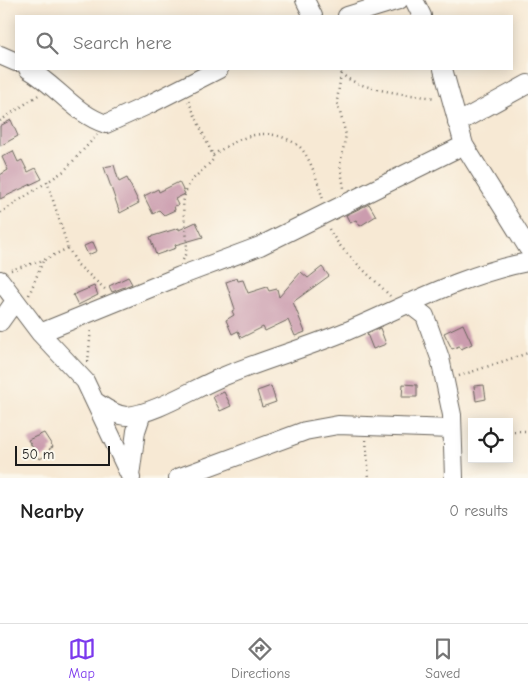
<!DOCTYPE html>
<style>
body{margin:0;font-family:"Comic Neue",sans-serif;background:#f2f2f2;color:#222}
.controls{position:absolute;right:15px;bottom:15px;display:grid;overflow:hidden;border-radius:0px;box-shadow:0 2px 12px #0003}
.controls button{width:45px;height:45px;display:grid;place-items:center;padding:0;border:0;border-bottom:1px solid #e0e0e0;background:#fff;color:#222;font:25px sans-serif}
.scale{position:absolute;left:15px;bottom:12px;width:95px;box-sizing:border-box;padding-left:5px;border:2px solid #1c1c1c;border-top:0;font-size:14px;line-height:18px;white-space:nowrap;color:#1c1c1c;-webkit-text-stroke:4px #fbf7ec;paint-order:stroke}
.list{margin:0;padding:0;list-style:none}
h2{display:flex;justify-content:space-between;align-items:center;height:65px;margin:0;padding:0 20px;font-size:21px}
h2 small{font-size:16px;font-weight:400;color:#767676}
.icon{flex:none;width:28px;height:28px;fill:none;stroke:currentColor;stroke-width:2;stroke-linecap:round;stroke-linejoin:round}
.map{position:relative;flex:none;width:528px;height:478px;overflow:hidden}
.search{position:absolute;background:#fff;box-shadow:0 2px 12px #0003;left:15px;right:15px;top:15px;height:55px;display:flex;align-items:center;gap:12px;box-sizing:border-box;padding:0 18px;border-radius:0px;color:#767676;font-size:19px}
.sheet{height:145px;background:#fff}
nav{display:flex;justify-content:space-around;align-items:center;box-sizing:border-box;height:70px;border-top:1px solid #e0e0e0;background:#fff;font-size:14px;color:#767676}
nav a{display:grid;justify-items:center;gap:2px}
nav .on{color:#7c3aed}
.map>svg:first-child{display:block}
.building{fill:#cb9cae}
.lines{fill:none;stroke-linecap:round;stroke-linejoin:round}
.minor-casing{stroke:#69645c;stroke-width:20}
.path{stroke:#69645c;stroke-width:2.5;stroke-dasharray:1 4;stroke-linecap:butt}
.minor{stroke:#fff;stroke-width:18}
</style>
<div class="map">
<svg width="528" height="478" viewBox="0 0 528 478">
<rect width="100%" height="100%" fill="#fbf7ec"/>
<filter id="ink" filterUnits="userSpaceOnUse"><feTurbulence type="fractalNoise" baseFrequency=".02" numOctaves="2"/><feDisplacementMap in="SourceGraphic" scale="10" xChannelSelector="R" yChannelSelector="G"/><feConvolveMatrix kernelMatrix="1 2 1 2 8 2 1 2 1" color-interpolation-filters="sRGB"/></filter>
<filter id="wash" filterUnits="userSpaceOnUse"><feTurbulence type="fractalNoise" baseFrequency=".0096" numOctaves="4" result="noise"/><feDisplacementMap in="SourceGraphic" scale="20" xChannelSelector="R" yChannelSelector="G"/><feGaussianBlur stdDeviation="1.12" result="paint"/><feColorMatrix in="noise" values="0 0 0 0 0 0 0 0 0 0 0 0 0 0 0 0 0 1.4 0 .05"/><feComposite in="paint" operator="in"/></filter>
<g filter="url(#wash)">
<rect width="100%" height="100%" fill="#f7e9d4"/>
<g id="blocks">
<path class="building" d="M 11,120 L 18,136 L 0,146 L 0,126 Z
M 13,151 L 18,162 L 22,160 L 28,172 L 36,168 L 42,179 L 0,199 L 0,175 L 8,170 L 2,157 Z
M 114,165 L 119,182 L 127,178 L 139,203 L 120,213 L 104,167 Z
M 179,182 L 185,194 L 175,199 L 178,205 L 174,206 L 175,210 L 164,215 L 159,210 L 153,214 L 144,196 L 158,189 L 159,192 Z
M 369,204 L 376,216 L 360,226 L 356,220 L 350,223 L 346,215 Z
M 196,222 L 203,237 L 175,245 L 176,248 L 156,255 L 150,237 L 179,228 L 179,230 Z
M 93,242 L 97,251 L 88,255 L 84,246 Z
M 322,267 L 329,276 L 293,302 L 305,332 L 295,336 L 288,320 L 265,331 L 263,327 L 241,338 L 238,331 L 232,334 L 226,320 L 234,315 L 232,311 L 235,309 L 226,282 L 237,278 L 238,281 L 243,280 L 248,293 L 267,287 L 269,291 L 277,289 L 279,297 L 301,272 L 308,278 Z
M 128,277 L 132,284 L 112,292 L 109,286 Z
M 94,286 L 98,295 L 78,305 L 73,295 Z
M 463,324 L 472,344 L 461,349 L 459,346 L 452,349 L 444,333 Z
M 380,328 L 386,344 L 373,349 L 367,334 Z
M 403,384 L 417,385 L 417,397 L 402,397 Z
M 484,385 L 486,399 L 476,401 L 474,386 Z
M 271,386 L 276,402 L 262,407 L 257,391 Z
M 224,392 L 231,406 L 220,411 L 213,397 Z
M 44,433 L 53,447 L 49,449 L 51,452 L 40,459 L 28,440 Z"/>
</g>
</g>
<g filter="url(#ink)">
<use href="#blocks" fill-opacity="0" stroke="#69645c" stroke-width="1"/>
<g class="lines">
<defs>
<path id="minor" d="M 305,0 L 313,16
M 414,0 L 422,16
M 347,16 L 399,0
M 0,55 L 16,62
M 28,69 C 56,85 75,114 106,124 L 148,105 L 219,69
M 443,69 L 464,145 L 528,248
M 457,123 L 528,84
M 0,280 L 40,333 L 85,381 L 131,478
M 408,303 L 425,316 L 440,358 L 452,415 L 454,478
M 0,322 L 15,301
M 40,333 L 180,276 L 260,246 L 464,145
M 96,402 C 105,408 116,416 127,416 C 154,414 195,388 222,377 C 263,360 306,348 347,331 C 406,306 464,274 528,262
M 130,476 L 136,431 L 142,413
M 178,478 L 305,431 L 338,425 L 452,429"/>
</defs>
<use href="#minor" class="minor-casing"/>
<path class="path" d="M 338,69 C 349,90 412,95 436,98
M 341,74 L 337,101 L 346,135 L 340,165 L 344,188
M 0,121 L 40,94
M 213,155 C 237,139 260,126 289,140 C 295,143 300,146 304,152 C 313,165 318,184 323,199
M 47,181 L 68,248 L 78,265 L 106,290
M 0,213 L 64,171 L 97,135
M 329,229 C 342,254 371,275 390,296
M 183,260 C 194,237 177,214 186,191 C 191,176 206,170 214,158 L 188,100
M 11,270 L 44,260 L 68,248
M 29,295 L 43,261
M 88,362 L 91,328
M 459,376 L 528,353
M 509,431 L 528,431
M 366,440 L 369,478"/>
<use href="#minor" class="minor"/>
</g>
</g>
</svg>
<div class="controls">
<button><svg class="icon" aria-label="locate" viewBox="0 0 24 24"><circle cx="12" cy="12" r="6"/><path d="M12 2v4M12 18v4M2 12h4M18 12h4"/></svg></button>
</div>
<div class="scale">50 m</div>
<div class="search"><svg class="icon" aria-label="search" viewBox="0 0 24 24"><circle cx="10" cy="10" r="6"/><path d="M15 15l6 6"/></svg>Search here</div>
</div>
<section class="sheet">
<h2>Nearby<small>0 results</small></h2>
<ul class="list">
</ul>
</section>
<nav>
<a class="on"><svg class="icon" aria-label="map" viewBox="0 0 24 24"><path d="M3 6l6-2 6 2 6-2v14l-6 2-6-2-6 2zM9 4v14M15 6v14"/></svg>Map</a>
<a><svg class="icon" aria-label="directions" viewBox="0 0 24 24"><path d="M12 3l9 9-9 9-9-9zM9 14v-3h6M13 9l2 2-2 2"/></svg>Directions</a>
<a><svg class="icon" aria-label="saved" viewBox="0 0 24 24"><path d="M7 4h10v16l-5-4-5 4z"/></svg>Saved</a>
</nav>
